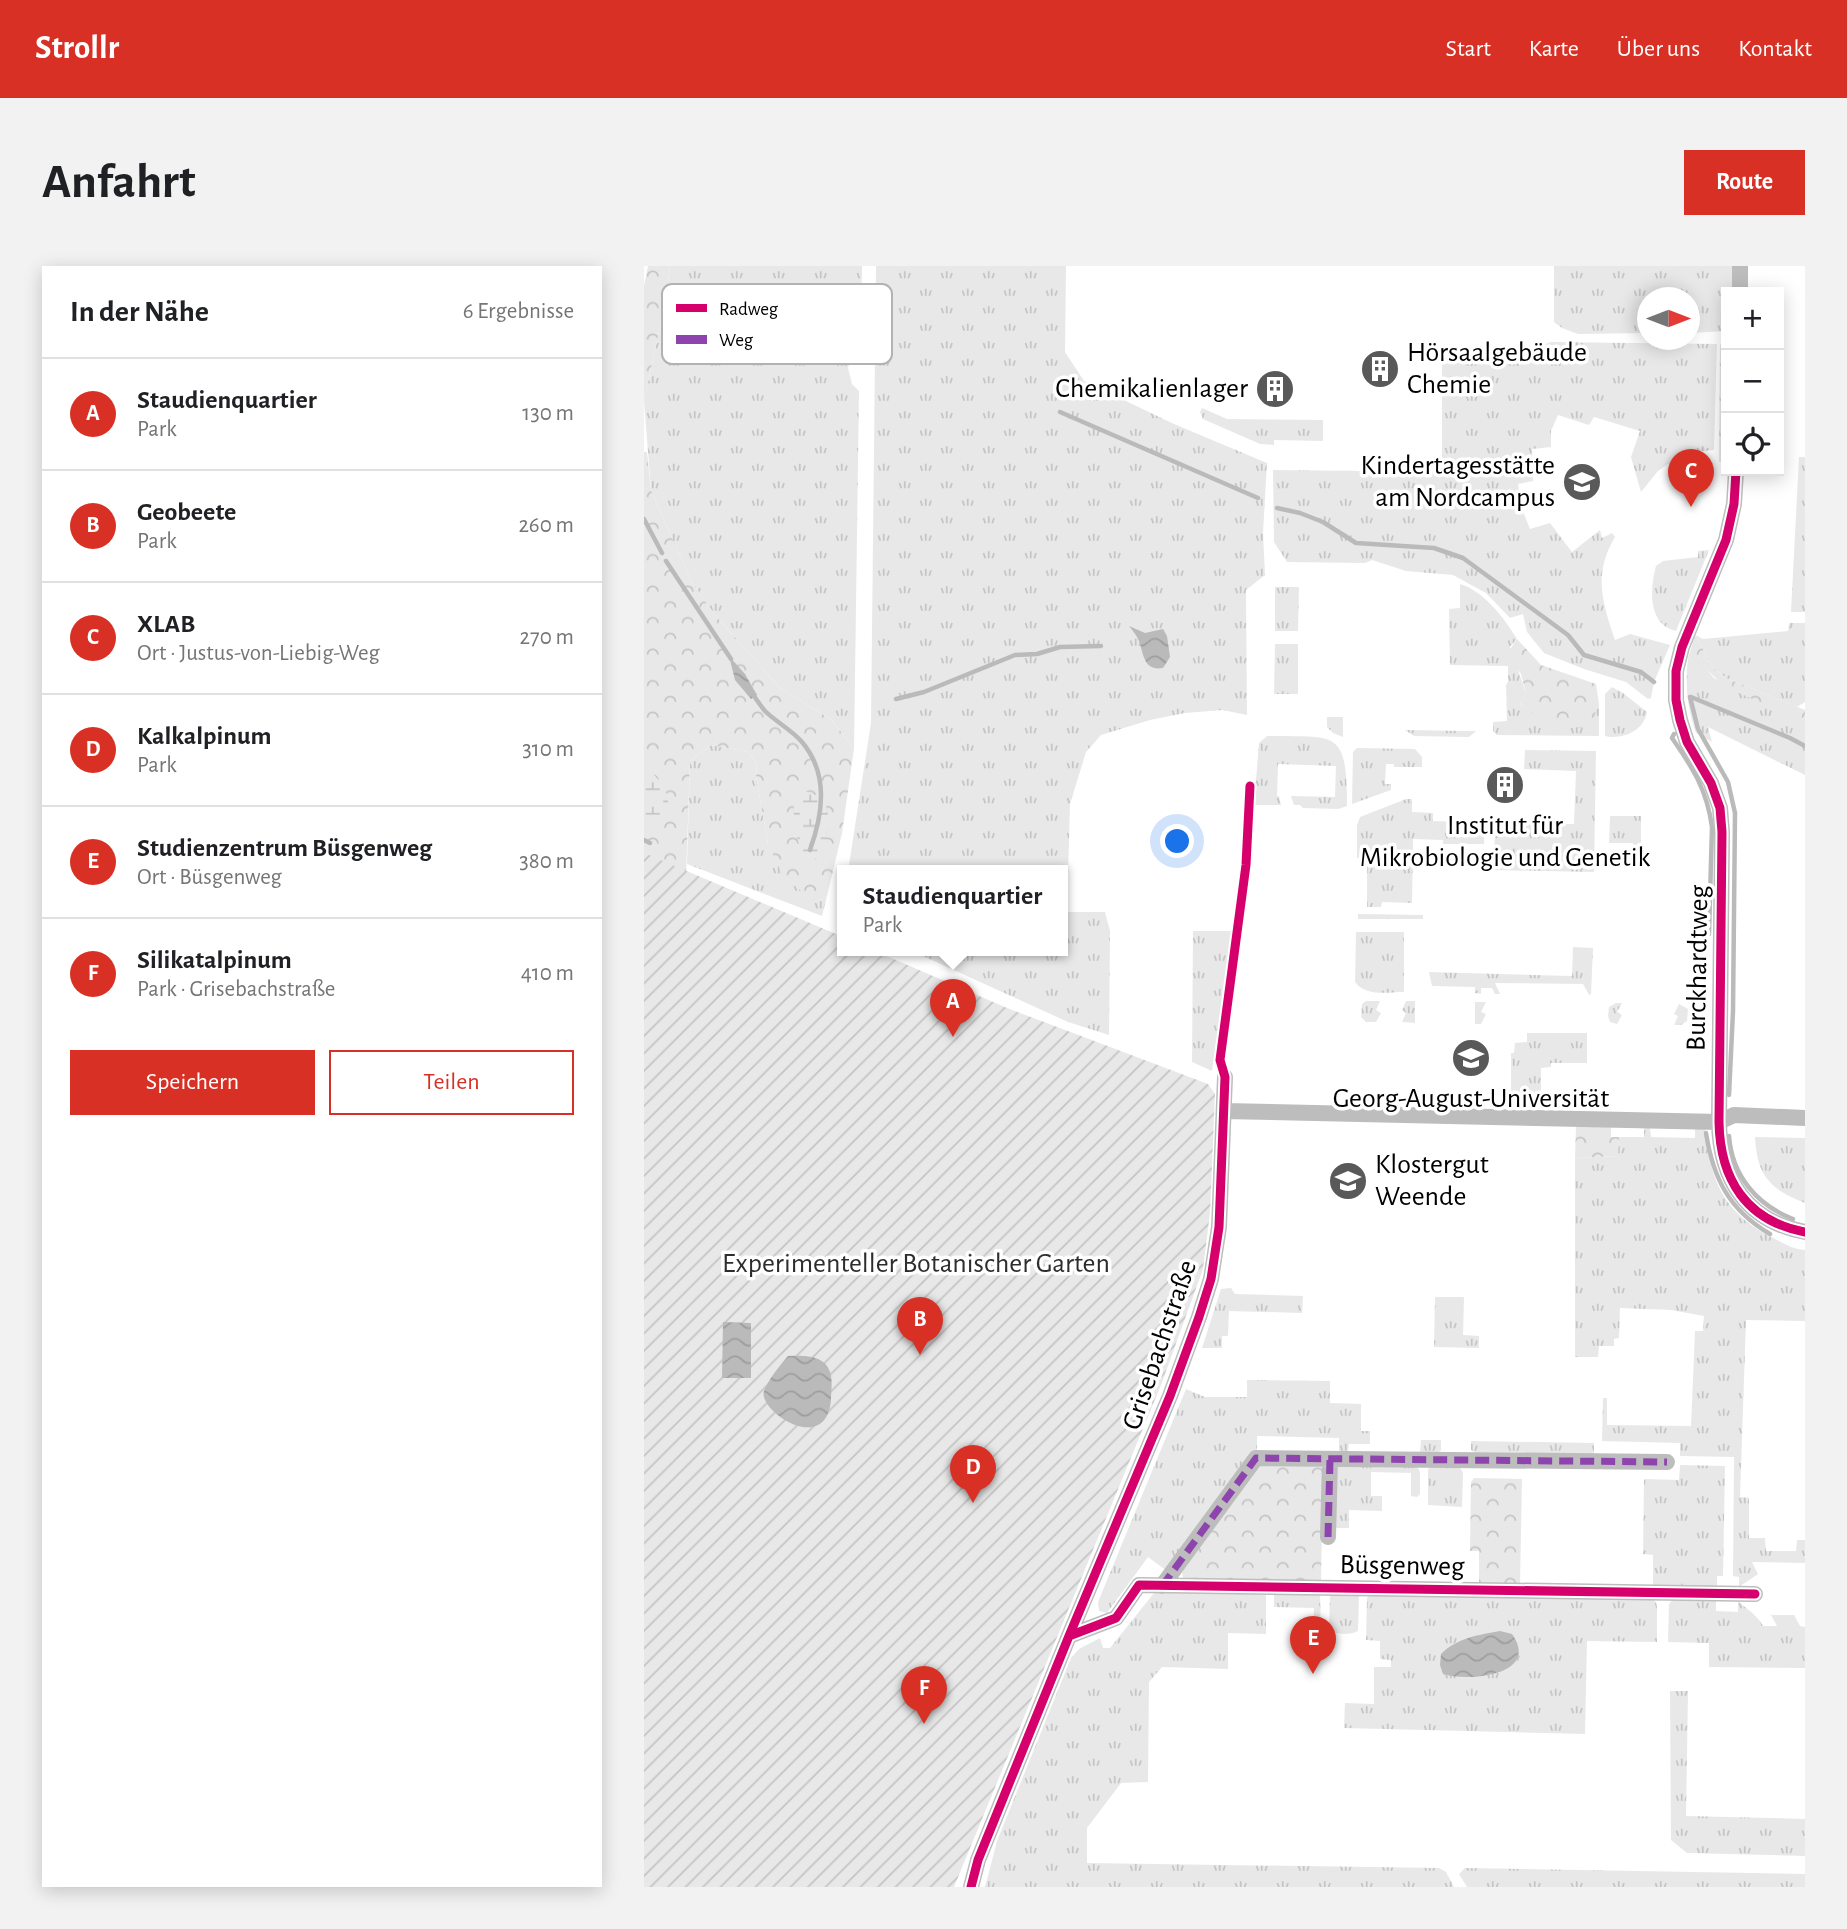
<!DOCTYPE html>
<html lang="de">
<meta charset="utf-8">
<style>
body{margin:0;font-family:"Alegreya Sans",sans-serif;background:#f2f2f2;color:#202124}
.controls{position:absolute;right:21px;top:21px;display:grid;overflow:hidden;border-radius:0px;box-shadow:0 4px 18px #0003}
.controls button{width:63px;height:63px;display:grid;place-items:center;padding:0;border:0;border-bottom:2px solid #e0e0e0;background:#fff;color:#202124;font:35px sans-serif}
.compass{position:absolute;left:993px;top:21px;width:63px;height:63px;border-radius:50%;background:#fff;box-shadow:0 4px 18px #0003;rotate:90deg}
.you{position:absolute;left:534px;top:576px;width:24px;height:24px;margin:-18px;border:5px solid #fff;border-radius:50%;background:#1a73e8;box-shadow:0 0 0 10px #1a73e833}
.badge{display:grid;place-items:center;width:46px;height:46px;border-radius:50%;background:#d93025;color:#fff;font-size:23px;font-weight:700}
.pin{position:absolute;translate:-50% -58px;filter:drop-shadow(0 2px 4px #0008)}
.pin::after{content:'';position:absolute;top:37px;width:24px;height:21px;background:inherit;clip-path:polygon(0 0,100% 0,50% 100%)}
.popup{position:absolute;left:193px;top:599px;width:231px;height:91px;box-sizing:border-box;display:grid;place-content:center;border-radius:0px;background:#fff;filter:drop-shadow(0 2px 5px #0005);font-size:23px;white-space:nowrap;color:#757577}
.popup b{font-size:26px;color:#202124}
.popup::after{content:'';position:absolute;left:50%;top:100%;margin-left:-14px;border:14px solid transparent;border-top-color:#fff}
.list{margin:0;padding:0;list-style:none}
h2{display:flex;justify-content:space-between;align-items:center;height:91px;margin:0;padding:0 28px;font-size:30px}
h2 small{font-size:23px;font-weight:400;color:#757577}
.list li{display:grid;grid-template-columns:46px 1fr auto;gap:21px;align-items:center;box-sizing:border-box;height:112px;padding:0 28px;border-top:2px solid #e0e0e0}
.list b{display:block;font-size:26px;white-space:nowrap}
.list p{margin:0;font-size:23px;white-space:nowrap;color:#757577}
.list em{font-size:23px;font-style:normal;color:#757577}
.actions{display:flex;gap:14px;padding:21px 28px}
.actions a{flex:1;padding:16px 0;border:2px solid #d93025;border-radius:0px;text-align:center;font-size:24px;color:#d93025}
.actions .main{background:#d93025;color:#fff}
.icon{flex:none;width:38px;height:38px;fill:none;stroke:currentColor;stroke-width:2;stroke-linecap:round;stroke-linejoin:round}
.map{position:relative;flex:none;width:1161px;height:1621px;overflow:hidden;border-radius:0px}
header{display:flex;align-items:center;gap:42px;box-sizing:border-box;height:98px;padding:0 35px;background:#d93025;color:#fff}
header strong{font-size:33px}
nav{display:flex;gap:38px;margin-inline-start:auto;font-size:24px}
.intro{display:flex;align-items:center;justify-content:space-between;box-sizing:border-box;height:168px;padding:0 42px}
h1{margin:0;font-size:49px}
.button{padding:18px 32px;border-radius:0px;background:#d93025;color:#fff;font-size:24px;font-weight:700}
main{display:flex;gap:42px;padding:0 42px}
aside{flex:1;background:#fff;border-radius:0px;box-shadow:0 4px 18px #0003}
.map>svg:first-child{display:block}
.grass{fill:url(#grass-tufts)}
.forest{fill:url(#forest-crowns)}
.wetland{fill:url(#wetland-marsh)}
.garden{fill:url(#garden-furrows)}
.water{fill:url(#water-waves)}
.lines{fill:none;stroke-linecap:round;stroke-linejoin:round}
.stream{stroke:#bababa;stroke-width:4.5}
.street{stroke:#bdbdbd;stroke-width:16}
.quiet{stroke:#8e44ad;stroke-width:7;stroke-dasharray:14 7;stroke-linecap:butt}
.cycleway-casing{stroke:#fff;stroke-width:13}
.cycleway{stroke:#d6006c;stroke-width:9}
.labels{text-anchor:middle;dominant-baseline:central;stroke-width:7;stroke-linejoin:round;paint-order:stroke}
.poi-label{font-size:28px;fill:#000;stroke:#fff;text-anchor:start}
.street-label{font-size:28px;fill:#000;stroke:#fff}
.park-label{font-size:28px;fill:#2d2d2d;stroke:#fff}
.key{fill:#fff;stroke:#b2b2b2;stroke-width:2}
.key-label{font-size:19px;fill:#000}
</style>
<header>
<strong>Strollr</strong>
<nav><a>Start</a><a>Karte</a><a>Über uns</a><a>Kontakt</a></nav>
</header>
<div class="intro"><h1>Anfahrt</h1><a class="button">Route</a></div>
<main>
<aside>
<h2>In der Nähe<small>6 Ergebnisse</small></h2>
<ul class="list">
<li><span class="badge">A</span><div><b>Staudienquartier</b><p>Park</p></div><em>130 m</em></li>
<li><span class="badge">B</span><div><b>Geobeete</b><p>Park</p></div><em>260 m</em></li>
<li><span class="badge">C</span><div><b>XLAB</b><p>Ort · Justus-von-Liebig-Weg</p></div><em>270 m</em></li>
<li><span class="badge">D</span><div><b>Kalkalpinum</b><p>Park</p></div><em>310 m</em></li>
<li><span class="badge">E</span><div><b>Studienzentrum Büsgenweg</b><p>Ort · Büsgenweg</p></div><em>380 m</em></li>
<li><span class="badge">F</span><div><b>Silikatalpinum</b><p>Park · Grisebachstraße</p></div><em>410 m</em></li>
</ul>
<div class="actions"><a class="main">Speichern</a><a>Teilen</a></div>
</aside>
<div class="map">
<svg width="1161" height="1621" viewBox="0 0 1161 1621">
<defs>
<pattern id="grass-tufts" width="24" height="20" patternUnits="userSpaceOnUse" patternTransform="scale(1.75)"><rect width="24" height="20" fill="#e8e8e8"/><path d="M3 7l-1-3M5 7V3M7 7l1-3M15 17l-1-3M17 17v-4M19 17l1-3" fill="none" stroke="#c5c5c5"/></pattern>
<pattern id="forest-crowns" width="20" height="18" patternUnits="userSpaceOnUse" patternTransform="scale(1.75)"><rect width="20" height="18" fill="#e8e8e8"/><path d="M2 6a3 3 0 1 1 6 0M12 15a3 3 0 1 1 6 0" fill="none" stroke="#c5c5c5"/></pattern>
<pattern id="wetland-marsh" width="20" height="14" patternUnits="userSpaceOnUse" patternTransform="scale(1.75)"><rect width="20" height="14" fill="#e8e8e8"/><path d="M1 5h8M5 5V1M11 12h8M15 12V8" fill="none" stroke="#c5c5c5"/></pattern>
<pattern id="garden-furrows" width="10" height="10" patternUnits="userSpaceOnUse" patternTransform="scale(1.75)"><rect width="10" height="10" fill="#e8e8e8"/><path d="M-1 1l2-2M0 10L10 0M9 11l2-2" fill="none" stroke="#c5c5c5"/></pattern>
<pattern id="water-waves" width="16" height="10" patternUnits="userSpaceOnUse" patternTransform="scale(1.75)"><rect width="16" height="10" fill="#bababa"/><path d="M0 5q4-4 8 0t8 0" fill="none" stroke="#9e9e9e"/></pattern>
</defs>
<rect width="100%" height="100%" fill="#fff"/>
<path class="grass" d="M 26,0 L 218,0 L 216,76 L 208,88 L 204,102 L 208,118 L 215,125 L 210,483 L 188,454 L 136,422 L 71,349 L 47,315 L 7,224 L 0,135 L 22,32 Z
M 232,0 L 422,0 L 421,86 L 440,115 L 530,158 L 623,197 L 619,267 L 621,309 L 602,324 L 603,449 L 578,444 L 541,447 L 506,454 L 457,469 L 442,486 L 426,538 L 423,646 L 461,646 L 466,665 L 465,769 L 424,756 L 268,685 L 419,685 L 419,605 L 204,605 L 227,457 Z
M 910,0 L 1090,0 L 1089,26 L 1082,26 L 1082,65 L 1046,67 L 1045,32 L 1003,32 L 1003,67 L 934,68 L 918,62 L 910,56 Z
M 907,76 L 1073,78 L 1070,184 L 1040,187 L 1014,205 L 997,226 L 987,191 L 996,165 L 950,151 L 945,159 L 914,149 L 907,165 L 907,181 L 888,183 L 889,215 L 874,218 L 878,243 L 886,263 L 906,257 L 928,286 L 956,264 L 958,272 L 968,267 L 971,271 C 949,308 958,336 971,374 L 986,368 L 1026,379 L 1010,416 L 1007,432 L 1004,433 L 982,416 L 940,403 L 900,387 L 883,366 L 879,348 L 866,352 L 842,327 L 809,309 L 762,305 L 728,294 L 721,297 L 643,296 L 630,276 L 629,204 L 721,205 L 729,211 L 734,206 L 798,206 L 798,97 L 805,86 L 879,86 Z
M 1076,78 L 1082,82 L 1082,117 L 1078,117 L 1077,178 L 1082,179 L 1082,196 L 1075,196 Z
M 558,142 L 583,153 L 679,154 L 679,175 L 630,174 L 630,179 L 616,178 L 559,153 L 556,146 Z
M 1155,191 L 1161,191 L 1161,346 L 1147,346 Z
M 1065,284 L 1032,365 C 1003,358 1006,322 1012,300 L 1019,295 L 1054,291 L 1054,285 Z
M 816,318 C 840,325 861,353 873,373 L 866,381 L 882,427 L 876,438 L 944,462 L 955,438 L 955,470 L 853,469 L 849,465 L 849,456 L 863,455 L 862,419 L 864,416 L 864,400 L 806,399 L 805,343 L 816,342 Z
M 631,321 L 655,321 L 654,365 L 631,365 Z
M 1145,357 L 1161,357 L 1161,436 L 1153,441 L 1084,413 L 1070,403 L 1051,369 L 1059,373 L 1144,365 Z
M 631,378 L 654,378 L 654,428 L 630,428 Z
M 1044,392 L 1057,396 L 1070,412 L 1161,453 L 1161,509 L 1064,461 L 1068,476 L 1052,467 C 1043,442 1041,418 1044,392 Z
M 968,421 L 979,427 L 1003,446 C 1000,465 978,474 961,470 L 961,428 Z
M 683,451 L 699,451 L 699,471 L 689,467 L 683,461 Z
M 761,464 L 823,465 L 832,465 L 825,471 L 770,470 Z
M 623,470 C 693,471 703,463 703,540 L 694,543 L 659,542 L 656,539 L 650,539 L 647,530 L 691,531 L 692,500 L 634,498 L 633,530 L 635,530 L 637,539 L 610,539 L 615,477 Z
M 67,479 L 104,486 L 113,498 L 112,510 L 124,578 L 172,636 L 183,630 L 178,650 L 43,598 L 46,495 Z
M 713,482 L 771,483 L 778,491 L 778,501 L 750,501 L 750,498 L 742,498 L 741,518 L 747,518 L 747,524 L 708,538 L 709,486 Z
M 881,484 L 952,485 L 950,606 L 850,604 L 851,557 L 930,558 L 932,505 L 880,503 Z
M 762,533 L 768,533 L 768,546 L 789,547 L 789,555 L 841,557 L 840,578 L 799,578 L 799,574 L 769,573 L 768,637 L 738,636 L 737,641 L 723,641 L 723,593 L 713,592 L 713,559 L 716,551 Z
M 966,550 L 997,550 L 997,599 L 989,599 L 989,577 L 965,577 Z
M 714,648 L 779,649 L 779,653 L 714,653 Z
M 549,665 L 588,665 L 568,805 L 548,796 Z
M 712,666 L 760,666 L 760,726 C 744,726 722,731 711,716 Z
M 929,681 L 949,682 L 947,728 L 945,729 L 939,718 L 851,717 L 856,728 L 851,728 L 848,722 L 837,722 L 837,728 L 831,727 L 831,721 L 788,720 L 785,706 L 928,710 Z
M 722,735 L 736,735 L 732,744 L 737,747 L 732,756 L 722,756 L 717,751 L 718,738 Z
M 762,735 L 771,735 L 771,757 L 758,756 L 762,747 L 758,744 Z
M 831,736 L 842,736 L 837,746 L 842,748 L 837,758 L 831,758 Z
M 972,737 L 978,737 L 973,746 L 978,749 L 973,758 L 966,756 L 964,750 L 965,741 Z
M 1035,738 L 1044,743 L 1043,755 L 1037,759 L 1030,759 L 1034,750 L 1030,748 Z
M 883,767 L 943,767 L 943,797 L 907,797 L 907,801 L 897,802 L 897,833 L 867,834 L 867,787 L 870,787 L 871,777 L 883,776 Z
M 1000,861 L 1006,861 L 1007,871 L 1051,872 L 1051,861 L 1061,863 C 1067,917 1080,948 1131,973 C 1142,978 1148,983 1161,984 L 1161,1055 L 1102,1054 L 1096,1231 L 1105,1232 L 1105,1272 L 1121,1272 L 1122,1285 L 1152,1285 L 1153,1274 L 1161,1274 L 1161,1297 L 1108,1296 L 1114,1308 L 1095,1321 L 1095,1311 L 1089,1310 L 1090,1191 L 1036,1190 L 1036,1177 L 958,1175 L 959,1132 L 963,1132 L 963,1159 L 1047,1160 L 1051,1065 L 1059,1065 L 1060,1050 L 1027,1044 L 976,1042 L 975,1072 L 970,1073 L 970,1080 L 955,1080 L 954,1091 L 931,1091 L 931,892 L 973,890 L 975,871 L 1000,871 Z
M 1111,871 L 1161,872 L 1161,937 C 1126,923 1113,910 1111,871 Z
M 587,1022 L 591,1028 L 659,1030 L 658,1047 L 585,1045 L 584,1070 L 578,1070 L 578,1082 L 558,1082 L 577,1023 Z
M 791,1031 L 820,1031 L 819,1069 L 835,1070 L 835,1082 L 790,1081 Z
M 603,1114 L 686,1115 L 686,1137 L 717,1138 L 717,1165 L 726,1165 L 726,1178 L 705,1178 L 704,1185 L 695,1185 L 695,1172 L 613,1170 L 613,1183 L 523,1305 L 504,1291 L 463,1347 L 455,1345 L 454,1336 L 542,1123 L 561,1131 L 603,1131 Z
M 777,1174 L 797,1174 L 797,1184 L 794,1187 L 776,1186 Z
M 827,1175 L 950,1177 L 950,1188 L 831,1187 L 827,1184 Z
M 694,1199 L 773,1200 L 776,1206 L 776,1228 L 773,1231 L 767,1230 L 767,1207 L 727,1206 L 727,1230 L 738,1230 L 738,1245 L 705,1244 L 705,1262 L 690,1262 L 691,1204 Z
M 1036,1199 L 1081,1200 L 1079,1310 L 1073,1310 L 1073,1321 L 1009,1320 L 1009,1289 L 999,1288 L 1000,1213 L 1035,1214 Z
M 786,1200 L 816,1201 L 819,1207 L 818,1241 L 784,1239 L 784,1204 Z
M 630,1326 L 676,1327 L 677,1369 L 669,1369 L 670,1342 L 630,1341 Z
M 510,1327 L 620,1327 L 622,1329 L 622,1368 L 584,1367 L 584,1403 L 518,1401 L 505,1416 L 504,1516 L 477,1517 L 443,1562 L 443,1597 L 795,1602 L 802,1606 L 810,1621 L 341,1621 L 353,1575 L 427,1392 L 435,1383 L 456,1372 L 459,1382 L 466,1382 Z
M 689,1327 L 712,1328 L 715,1330 L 714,1365 C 707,1369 691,1369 685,1364 L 686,1330 Z
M 726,1329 L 1009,1334 L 1012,1336 L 1013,1341 L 1013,1376 L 943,1375 L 941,1468 L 700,1462 L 701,1437 L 730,1438 L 730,1401 L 747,1401 L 747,1394 L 736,1393 L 736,1375 L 722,1374 L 723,1332 Z
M 1028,1334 L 1072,1335 L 1072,1345 L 1094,1346 L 1094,1335 C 1104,1344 1113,1349 1119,1360 L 1133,1360 L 1127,1349 L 1150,1349 L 1156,1360 L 1161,1361 L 1161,1402 L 1065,1401 L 1065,1377 L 1024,1376 L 1025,1338 Z
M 1026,1425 L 1044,1425 L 1042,1550 L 1161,1553 L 1161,1590 L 1043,1587 L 1027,1574 Z
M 821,1602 L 1161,1608 L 1161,1621 L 823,1621 L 815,1608 Z"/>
<path class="forest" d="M 4,0 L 26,0 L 22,32 L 0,135 L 0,20 Z
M 0,186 L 3,186 L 7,224 L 47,315 L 71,349 L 136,422 L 188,454 L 210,483 L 198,567 L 183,630 L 172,636 L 140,612 L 124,578 L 112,510 L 113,498 L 104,486 L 67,479 L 46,495 L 42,612 L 0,995 Z
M 1051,369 L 1070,403 L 1084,413 L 1161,444 L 1161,453 C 1135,444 1107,434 1084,421 C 1068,412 1061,397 1044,392 Z
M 873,373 L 897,399 L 952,418 L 955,438 L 945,462 L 903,460 L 876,437 L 882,427 L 877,408 L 867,394 L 865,385 Z
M 932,861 L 967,861 L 967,871 L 975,871 L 974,890 L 931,892 Z
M 616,1199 L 677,1199 L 679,1205 L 677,1315 L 539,1312 L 538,1306 Z
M 830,1212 L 878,1213 L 876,1318 L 835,1318 L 835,1285 L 826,1285 L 827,1216 Z"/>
<path class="wetland" d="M 0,507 L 8,507 C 27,525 33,548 6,562 L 0,560 Z
M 158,524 L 180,532 L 185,553 L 180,588 L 162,598 L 151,566 L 149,533 Z"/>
<path class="garden" d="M 0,587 L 199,671 L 199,685 L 231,685 L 363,742 L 564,818 L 571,828 L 566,947 L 559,1003 L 517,1119 L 310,1621 L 0,1621 Z"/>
<path class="water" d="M 485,360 L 501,367 L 519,363 L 523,370 L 526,391 L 519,402 C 500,405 500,390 495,375 C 493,370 489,365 485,360 Z
M 85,390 L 101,408 L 113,429 L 107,433 L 91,414 Z
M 79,1056 L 107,1057 L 107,1112 L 78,1112 Z
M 144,1090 C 160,1089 181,1089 186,1106 C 189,1115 187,1125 187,1134 C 182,1191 113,1144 120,1125 C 124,1114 136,1099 144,1090 Z
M 856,1365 L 868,1368 C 897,1409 825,1416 799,1408 L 796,1399 L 797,1388 C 813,1372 834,1369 856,1365 Z"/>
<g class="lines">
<path class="stream" d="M 416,146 L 614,232
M 633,242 L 656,247 L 679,256 L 712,277 L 790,282 L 819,292 L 924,369 L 940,389 L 997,406 L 1010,416
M 0,253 L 18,287
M 22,295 L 87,393
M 108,427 C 112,433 116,439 121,445 C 132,456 148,464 158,476 C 185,508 179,548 166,584
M 1046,431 L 1054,463 L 1084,516 L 1091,547 L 1089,745 L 1085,829
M 1047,431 L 1146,472 L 1161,480
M 252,433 L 280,426 L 371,389 L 393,388 L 416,381 L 457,380
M 1030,468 L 1028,472 C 1049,502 1063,524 1068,561 L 1065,668
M 0,574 L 6,577
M 1062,867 C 1069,912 1085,944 1126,968
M 1085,870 C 1088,910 1113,939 1149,953"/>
<path class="street" d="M 1096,26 L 1096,0
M 1092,205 L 1090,238 L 1082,274 L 1038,381 L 1032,405 L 1032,434 L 1036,454 L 1043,476 L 1067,517 L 1076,542 L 1078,566 L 1075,856 C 1076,913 1102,955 1161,966
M 580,845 L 1075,856 L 1090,849 L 1161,852
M 684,1271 L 686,1193
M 518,1320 L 612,1192 L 1023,1196
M 425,1370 L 472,1352 L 495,1319 L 1111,1328
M 327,1621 L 334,1594 L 425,1370 L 526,1130 L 555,1051 L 567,1013 L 575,961 L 581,811"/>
<path class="quiet" d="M 684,1271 L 686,1193
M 518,1320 L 612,1192 L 1023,1196"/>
<defs>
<path id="cycleway" d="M 1092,205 L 1090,238 L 1082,274 L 1038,381 L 1032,405 L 1032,434 L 1036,454 L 1043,476 L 1067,517 L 1076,542 L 1078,566 L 1075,856 C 1076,913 1102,955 1161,966
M 425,1370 L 472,1352 L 495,1319 L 1111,1328
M 327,1621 L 334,1594 L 425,1370 L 526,1130 L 555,1051 L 567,1013 L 575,961 L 581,811 L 576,794 L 602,599 L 606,520"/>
</defs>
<use href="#cycleway" class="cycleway-casing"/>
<use href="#cycleway" class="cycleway"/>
</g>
<defs>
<symbol id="building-disc" viewBox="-11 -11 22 22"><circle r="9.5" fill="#595959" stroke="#fff"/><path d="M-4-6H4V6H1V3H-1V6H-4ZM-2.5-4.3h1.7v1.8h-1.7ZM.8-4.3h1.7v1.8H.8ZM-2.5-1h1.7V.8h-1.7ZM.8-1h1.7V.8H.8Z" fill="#fff"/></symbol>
<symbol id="school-disc" viewBox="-11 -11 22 22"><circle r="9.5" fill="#595959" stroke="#fff"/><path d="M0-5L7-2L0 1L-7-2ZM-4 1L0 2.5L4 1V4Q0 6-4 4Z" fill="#fff"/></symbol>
<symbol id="university-disc" viewBox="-11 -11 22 22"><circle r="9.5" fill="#595959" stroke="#fff"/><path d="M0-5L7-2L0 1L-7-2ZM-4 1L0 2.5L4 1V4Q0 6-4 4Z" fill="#fff"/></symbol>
</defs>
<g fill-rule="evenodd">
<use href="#building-disc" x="714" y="81" width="44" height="44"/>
<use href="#building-disc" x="609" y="101" width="44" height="44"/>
<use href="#school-disc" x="916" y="194" width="44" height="44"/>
<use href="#building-disc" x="839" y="497" width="44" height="44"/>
<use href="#university-disc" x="805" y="770" width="44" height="44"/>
<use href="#university-disc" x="682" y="893" width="44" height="44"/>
</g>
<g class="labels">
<g class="poi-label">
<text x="763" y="87">Hörsaalgebäude<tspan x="763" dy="32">Chemie</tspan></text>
<text x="604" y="123" text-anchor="end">Chemikalienlager</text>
<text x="911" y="200" text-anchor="end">Kindertagesstätte<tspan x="911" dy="32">am Nordcampus</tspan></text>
<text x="861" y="560" text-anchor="middle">Institut für<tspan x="861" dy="32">Mikrobiologie und Genetik</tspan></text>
<text x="827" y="833" text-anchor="middle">Georg-August-Universität</text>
<text x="731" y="899">Klostergut<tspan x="731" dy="32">Weende</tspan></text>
</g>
<g class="street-label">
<text transform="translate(1054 702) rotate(-89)">Burckhardtweg</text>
<text transform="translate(516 1079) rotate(-71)">Grisebachstraße</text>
<text transform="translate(758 1300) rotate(1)">Büsgenweg</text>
</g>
<g class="park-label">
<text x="272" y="998">Experimenteller Botanischer Garten</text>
</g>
</g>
<rect x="18" y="18" width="230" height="80" rx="10" class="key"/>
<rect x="32" y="38" width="31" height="8" fill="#d6006c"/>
<rect x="32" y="69" width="31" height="9" fill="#8e44ad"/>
<g class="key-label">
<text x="75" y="49">Radweg</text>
<text x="75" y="80">Weg</text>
</g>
</svg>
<div class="controls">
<button>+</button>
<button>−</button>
<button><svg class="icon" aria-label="locate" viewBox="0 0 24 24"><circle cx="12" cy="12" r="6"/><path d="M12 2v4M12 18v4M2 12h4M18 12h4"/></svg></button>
</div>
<svg class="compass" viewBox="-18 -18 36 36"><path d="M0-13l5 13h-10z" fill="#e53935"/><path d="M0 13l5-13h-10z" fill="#757577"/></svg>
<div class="you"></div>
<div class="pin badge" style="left:309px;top:771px">A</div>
<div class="popup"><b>Staudienquartier</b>Park</div>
<div class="pin badge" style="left:276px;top:1089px">B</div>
<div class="pin badge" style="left:1047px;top:241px">C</div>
<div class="pin badge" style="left:329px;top:1237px">D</div>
<div class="pin badge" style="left:669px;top:1408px">E</div>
<div class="pin badge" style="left:280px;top:1458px">F</div>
</div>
</main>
